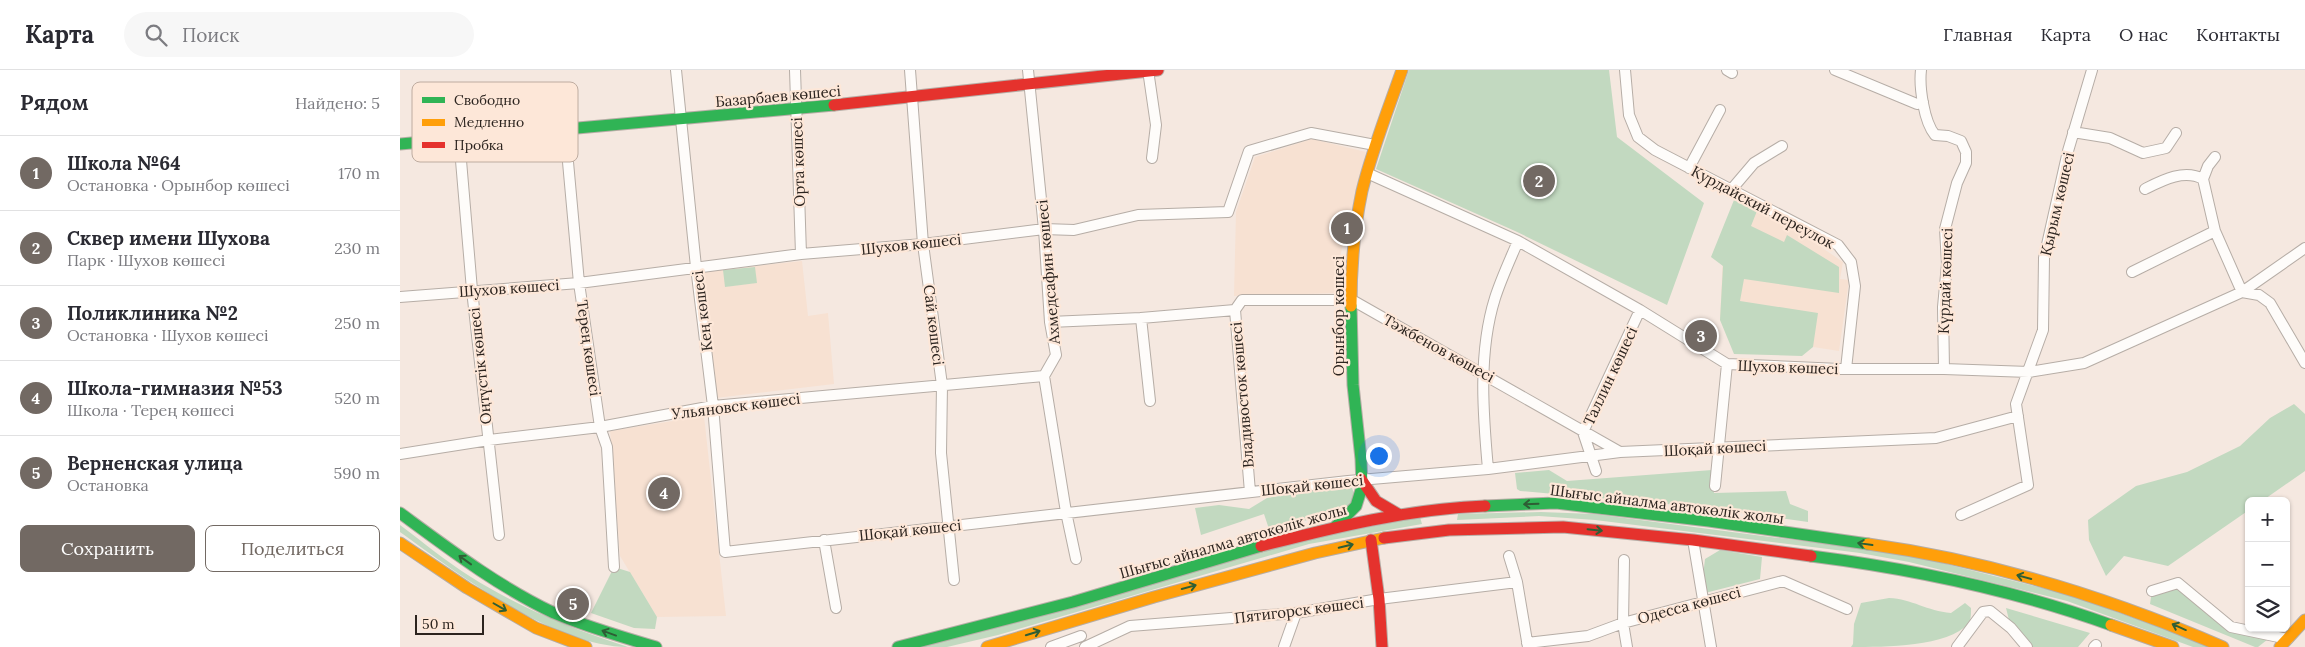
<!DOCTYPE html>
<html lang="ru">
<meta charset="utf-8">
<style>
body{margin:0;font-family:Lora,serif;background:#f7f7f7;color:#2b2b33}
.controls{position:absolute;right:15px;bottom:15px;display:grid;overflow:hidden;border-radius:8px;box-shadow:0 1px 4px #0004}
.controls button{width:45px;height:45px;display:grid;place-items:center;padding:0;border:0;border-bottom:1px solid #e1e1e2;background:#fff;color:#2b2b33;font:25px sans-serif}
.scale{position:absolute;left:15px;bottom:12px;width:69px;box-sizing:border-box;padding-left:5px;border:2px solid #2c241f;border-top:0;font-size:14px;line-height:18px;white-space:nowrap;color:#2c241f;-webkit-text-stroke:4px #fde7d8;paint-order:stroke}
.you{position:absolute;left:978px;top:385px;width:18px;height:18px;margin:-12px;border:4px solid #fff;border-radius:50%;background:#1a73e8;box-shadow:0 0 0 8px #1a73e833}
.badge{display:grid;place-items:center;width:32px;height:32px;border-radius:50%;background:#726963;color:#fff;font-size:16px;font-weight:700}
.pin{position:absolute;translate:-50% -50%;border:2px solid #fff;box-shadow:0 1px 5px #0006}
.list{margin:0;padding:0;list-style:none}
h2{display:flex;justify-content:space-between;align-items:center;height:65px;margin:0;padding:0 20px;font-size:21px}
h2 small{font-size:16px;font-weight:400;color:#7c7c81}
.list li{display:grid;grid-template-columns:32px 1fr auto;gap:15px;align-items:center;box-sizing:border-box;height:75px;padding:0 20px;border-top:1px solid #e1e1e2}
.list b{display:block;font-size:19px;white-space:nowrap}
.list p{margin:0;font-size:16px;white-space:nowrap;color:#7c7c81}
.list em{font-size:16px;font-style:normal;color:#7c7c81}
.actions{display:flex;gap:10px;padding:15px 20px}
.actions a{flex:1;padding:11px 0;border:1px solid #726963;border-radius:8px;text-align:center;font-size:18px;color:#726963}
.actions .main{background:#726963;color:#fff}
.icon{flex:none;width:28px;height:28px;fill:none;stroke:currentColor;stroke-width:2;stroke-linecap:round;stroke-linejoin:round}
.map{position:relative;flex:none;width:1905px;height:577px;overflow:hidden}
header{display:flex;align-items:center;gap:30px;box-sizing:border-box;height:70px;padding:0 25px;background:#fff;border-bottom:1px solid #e1e1e2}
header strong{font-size:24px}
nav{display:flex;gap:28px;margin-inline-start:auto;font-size:18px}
.search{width:350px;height:45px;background:#f7f7f7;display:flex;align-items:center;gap:12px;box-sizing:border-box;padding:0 18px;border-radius:28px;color:#7c7c81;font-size:19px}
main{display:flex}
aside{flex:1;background:#fff}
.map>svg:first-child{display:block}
.built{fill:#f7e1d2}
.green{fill:#c2d9c0}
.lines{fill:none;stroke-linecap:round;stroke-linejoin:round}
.street-casing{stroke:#b6ada6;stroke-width:12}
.fast-casing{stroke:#b6ada6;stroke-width:13}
.slow-casing{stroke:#b6ada6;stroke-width:13}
.jam-casing{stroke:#b6ada6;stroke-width:13}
.street{stroke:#fefcfa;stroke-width:10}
.fast{stroke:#30b455;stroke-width:11}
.slow{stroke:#ff9f0a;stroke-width:11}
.jam{stroke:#e5322d;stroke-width:11}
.oneway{stroke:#2e5e35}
.labels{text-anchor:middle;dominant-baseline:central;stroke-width:4.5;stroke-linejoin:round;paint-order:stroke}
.street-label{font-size:15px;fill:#2c241f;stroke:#fde7d8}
.key{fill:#fde7d8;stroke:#beaca0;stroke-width:1}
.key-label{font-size:14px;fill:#2c241f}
</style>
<header>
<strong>Карта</strong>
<div class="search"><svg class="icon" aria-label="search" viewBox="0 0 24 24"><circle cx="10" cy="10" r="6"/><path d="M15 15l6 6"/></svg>Поиск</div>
<nav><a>Главная</a><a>Карта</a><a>О нас</a><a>Контакты</a></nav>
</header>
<main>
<aside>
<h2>Рядом<small>Найдено: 5</small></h2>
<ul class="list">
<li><span class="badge">1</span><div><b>Школа №64</b><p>Остановка · Орынбор көшесі</p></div><em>170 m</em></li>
<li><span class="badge">2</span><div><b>Сквер имени Шухова</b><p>Парк · Шухов көшесі</p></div><em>230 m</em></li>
<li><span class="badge">3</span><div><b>Поликлиника №2</b><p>Остановка · Шухов көшесі</p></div><em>250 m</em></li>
<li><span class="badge">4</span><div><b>Школа-гимназия №53</b><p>Школа · Терең көшесі</p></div><em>520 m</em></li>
<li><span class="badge">5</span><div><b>Верненская улица</b><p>Остановка</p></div><em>590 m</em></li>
</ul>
<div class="actions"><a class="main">Сохранить</a><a>Поделиться</a></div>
</aside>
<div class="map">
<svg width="1905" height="577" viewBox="0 0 1905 577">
<rect width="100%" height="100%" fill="#f5e8e0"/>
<path class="built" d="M 912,69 L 966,82 L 940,187 L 942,223 L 834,226 L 836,142 L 855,87 Z
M 1335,140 L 1357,141 L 1390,156 L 1443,192 L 1440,209 L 1449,210 L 1439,281 L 1413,277 L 1320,250 L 1324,160 Z
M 402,191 L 408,246 L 428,243 L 434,314 L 316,328 L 300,202 Z
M 304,346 L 326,546 L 257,547 L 220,486 L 210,361 Z"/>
<path class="green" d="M 1009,0 L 1209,0 L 1217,67 L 1304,133 L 1267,235 L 1115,161 L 976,99 Z
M 1334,130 L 1357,141 L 1351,156 L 1384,172 L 1387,165 L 1439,197 L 1439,223 L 1344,209 L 1340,231 L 1418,243 L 1413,277 L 1402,286 L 1334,284 L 1320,250 L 1323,196 L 1311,187 Z
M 355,197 L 357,213 L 325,217 L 323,200 Z
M 1894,334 L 1905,344 L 1905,401 L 1862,431 L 1849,431 L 1849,440 L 1768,496 L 1724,486 L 1706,506 L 1689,470 L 1688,450 L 1736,416 L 1787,402 L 1840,376 L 1870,348 Z
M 1149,400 L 1167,411 L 1312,400 L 1314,423 L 1386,421 L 1390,434 L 1408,441 L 1408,452 L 1311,438 L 1120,421 L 1117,419 L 1115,403 Z
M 947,416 L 952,418 L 955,426 L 946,441 L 869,459 L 864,444 L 801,465 L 795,438 L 819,435 L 849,439 L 867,428 Z
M 1141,442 L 1194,444 L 1510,485 L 1670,525 L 1786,567 L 1809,577 L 1793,577 L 1667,531 L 1509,492 L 1460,483 L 1195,450 L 1139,446 L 1057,450 L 1058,444 Z
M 1020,447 L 1022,454 L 909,474 L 598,565 L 547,577 L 521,577 L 908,469 Z
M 0,455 C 24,473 47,492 71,507 C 120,538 173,559 228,577 C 155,577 58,504 0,462 Z
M 1320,480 L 1362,487 L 1360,509 L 1305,523 L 1303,506 L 1305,489 Z
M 214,497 L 230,502 L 257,547 L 255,559 L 234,558 L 191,543 Z
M 1778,513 L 1831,557 L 1872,566 L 1858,577 L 1855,577 L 1750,534 L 1752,521 Z
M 1489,528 C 1512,529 1527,541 1551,543 L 1565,533 L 1571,538 C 1571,543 1571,550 1569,553 C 1548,577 1485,577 1451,577 L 1453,574 L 1454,554 L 1461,533 Z
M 1606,538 L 1690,563 L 1678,577 L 1627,577 L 1611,558 Z"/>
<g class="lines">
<defs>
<path id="street" d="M 276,0 L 296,197 L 313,336 L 325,482 L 948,411 L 1088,399 L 1220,382 L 1536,368 L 1618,346
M 395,0 L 401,184
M 510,0 L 523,174 L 542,315 L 541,383 L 554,510
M 628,0 L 644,159 L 650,252 L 656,285 L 644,306 L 666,442 L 676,489
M 748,0 L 756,55 L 752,88
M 1225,0 L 1229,45 L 1238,67 L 1255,80 L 1438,175 L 1451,192 L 1455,216 L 1446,299
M 1327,0 L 1332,3
M 1435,0 L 1517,34 L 1523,32
M 1521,0 C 1519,17 1524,52 1535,65 L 1548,66 L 1561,71 L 1566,82 L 1566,93 L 1557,113 L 1545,159 L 1547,194 L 1543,237 L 1544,299
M 165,59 L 179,213 L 200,357 L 207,377 L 214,497
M 1673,62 L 1710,68 L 1743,83 L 1766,78 L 1776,63
M 59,67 L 72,220 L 99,465
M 1815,87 L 1808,96 L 1803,109 L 1815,161 L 1842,222 L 1905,178
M 1289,98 L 1320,40
M 967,103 L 1118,171 L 1240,240 L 1327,294 L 1440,299 L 1544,299 L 1629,302 L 1684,293 L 1842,222 L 1859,225 L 1870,233 L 1905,293
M 1745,119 C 1763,110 1784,99 1803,109
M 1331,120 L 1354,93 L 1382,76
M 1732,202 L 1815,161
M 0,227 L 179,213 L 401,184 L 523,174 L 644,159 L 674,160 L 738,145 L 828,142 L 849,81 L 911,63 L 975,75
M 741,248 L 750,331
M 650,252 L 741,248 L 835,240
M 0,384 L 89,370 L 200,357 L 313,336 L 644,306
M 1088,399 C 1083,344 1078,282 1095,228 C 1101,209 1110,190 1118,171
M 1196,401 L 1183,362 L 1240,240
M 1315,416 L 1327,294
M 850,422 L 835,240 L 842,230 L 952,230 L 1220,382
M 1561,445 L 1628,415 L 1616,334 L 1643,260 L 1644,188 L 1668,81 L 1692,0
M 424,470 L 436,538
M 1293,470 L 1311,577
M 1109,486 L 1117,512 L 1128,577
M 1224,490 L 1223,553 L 1227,577
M 1752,521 L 1778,513 L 1831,557 L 1888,569
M 1127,573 L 1188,566 L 1223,553 L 1383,511 L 1447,539
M 651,577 L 681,566
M 685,577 L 730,556 L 896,543 L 979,529 L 1117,512
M 884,577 L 896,543
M 1557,577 L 1583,542 L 1590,541 L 1611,558 L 1627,577
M 1694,577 L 1696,575"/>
<path id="fast" d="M 0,74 L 434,35
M 1085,436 L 1156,433 L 1309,451 L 1468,474
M 0,443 C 49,479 99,517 154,543 C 187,557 222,567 256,577
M 935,457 L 956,436 L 962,417 L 961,389 L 953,315 L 951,236
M 1411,486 C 1513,499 1614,520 1711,555
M 498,577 L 673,532 L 861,476"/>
<path id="slow" d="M 951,236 C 951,197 954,159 962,121 C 972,80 988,40 1002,0
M 0,473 L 67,518 L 136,558 L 186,577
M 1468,474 C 1591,491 1710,528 1823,577
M 1711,555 L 1773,577
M 587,577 L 754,527 L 915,483 L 984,468
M 1880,577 L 1905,550"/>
<path id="jam" d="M 434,35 L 758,0
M 961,409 L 976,431 L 998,444
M 984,468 L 1049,460 L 1163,457 L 1293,470 L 1411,486
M 971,470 L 979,529 L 982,577
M 861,476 C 935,457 1008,439 1085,436"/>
</defs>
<use href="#street" class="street-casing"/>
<use href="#fast" class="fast-casing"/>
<use href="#slow" class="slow-casing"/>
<use href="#jam" class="jam-casing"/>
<use href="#street" class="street"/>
<use href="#fast" class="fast"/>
<use href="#slow" class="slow"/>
<use href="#jam" class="jam"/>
</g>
<defs><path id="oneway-shaft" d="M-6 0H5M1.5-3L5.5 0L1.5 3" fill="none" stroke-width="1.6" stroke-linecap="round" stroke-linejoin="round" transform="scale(1.25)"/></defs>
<g class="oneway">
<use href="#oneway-shaft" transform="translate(1131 434) rotate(178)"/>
<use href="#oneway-shaft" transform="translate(1195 460) rotate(6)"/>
<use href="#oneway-shaft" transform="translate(1465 474) rotate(-172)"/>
<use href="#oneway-shaft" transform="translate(946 476) rotate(-13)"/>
<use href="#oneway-shaft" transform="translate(65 490) rotate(-144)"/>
<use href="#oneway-shaft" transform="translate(1624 507) rotate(-165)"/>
<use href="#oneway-shaft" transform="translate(789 517) rotate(-15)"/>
<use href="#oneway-shaft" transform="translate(100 537) rotate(30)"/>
<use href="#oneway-shaft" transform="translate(1779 557) rotate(-156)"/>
<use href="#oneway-shaft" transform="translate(209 563) rotate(-160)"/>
<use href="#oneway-shaft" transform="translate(633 563) rotate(-17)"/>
</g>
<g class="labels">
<g class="street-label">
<text transform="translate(378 26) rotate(-5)">Базарбаев көшесі</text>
<text transform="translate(398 92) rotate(-92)">Орта көшесі</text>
<text transform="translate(1657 134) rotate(-77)">Қырым көшесі</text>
<text transform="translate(1363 137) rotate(28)">Курдайский переулок</text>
<text transform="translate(511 174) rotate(-6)">Шухов көшесі</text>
<text transform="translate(648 202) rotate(-95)">Ахмедсафин көшесі</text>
<text transform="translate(1545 211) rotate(-88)">Күрдай көшесі</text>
<text transform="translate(109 218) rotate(-4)">Шухов көшесі</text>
<text transform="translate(302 241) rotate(-97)">Кең көшесі</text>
<text transform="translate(938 246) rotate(-90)">Орынбор көшесі</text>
<text transform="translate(534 255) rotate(83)">Сай көшесі</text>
<text transform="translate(189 278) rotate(82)">Терең көшесі</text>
<text transform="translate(1039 278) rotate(29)">Тәжбенов көшесі</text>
<text transform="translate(80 296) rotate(-96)">Оңтүстік көшесі</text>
<text transform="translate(1388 297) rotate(2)">Шухов көшесі</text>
<text transform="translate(1210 306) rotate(-65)">Таллин көшесі</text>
<text transform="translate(842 325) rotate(-95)">Владивосток көшесі</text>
<text transform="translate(336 336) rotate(-7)">Ульяновск көшесі</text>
<text transform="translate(1315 378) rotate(-3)">Шоқай көшесі</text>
<text transform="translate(912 415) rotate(-6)">Шоқай көшесі</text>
<text transform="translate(1267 434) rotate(7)">Шығыс айналма автокөлік жолы</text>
<text transform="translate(510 460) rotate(-6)">Шоқай көшесі</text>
<text transform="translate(833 471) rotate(-16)">Шығыс айналма автокөлік жолы</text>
<text transform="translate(1289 535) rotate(-15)">Одесса көшесі</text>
<text transform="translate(899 540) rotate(-7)">Пятигорск көшесі</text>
</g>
</g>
<rect x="12" y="12" width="166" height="80" rx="8" class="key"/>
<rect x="22" y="27" width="23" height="6" fill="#30b455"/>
<rect x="22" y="49" width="23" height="7" fill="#ff9f0a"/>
<rect x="22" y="72" width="23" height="6" fill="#e5322d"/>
<g class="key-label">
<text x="54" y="35">Свободно</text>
<text x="54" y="57">Медленно</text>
<text x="54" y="80">Пробка</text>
</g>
</svg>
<div class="controls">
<button>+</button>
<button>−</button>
<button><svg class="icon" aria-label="layers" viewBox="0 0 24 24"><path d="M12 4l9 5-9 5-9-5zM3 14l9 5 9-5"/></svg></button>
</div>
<div class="scale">50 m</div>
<div class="you"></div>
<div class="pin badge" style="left:947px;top:158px">1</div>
<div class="pin badge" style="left:1139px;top:111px">2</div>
<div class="pin badge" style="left:1301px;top:266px">3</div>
<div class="pin badge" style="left:264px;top:423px">4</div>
<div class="pin badge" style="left:173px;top:534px">5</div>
</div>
</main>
